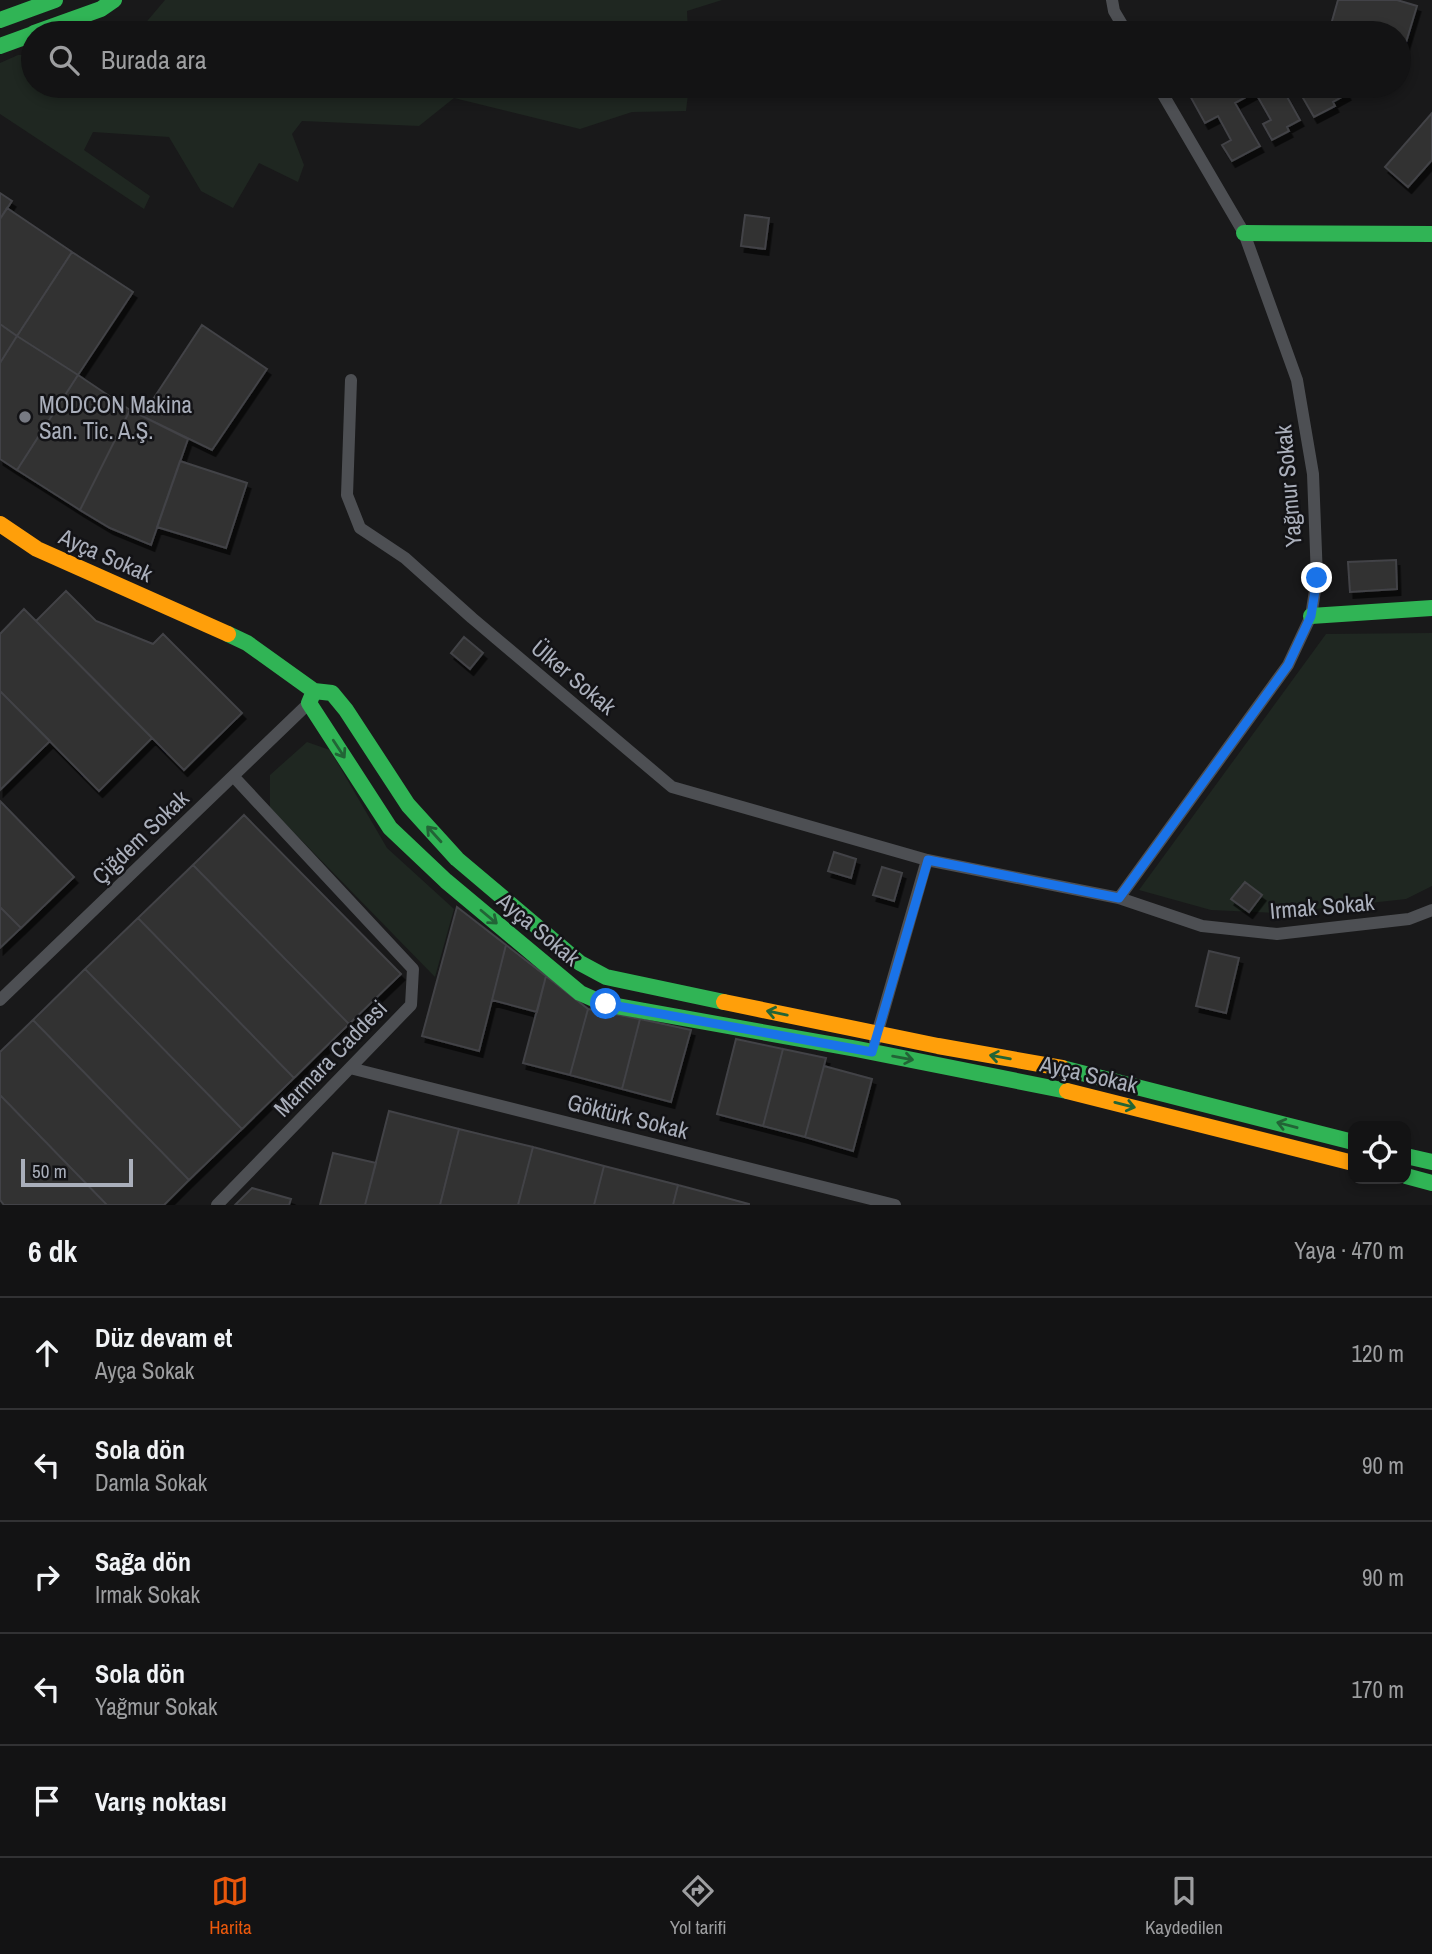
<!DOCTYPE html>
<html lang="tr">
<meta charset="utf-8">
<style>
body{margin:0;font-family:"Archivo Narrow",sans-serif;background:#202022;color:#f1f3f6}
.controls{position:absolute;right:21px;bottom:21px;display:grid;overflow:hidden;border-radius:14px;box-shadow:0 4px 10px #0003}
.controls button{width:63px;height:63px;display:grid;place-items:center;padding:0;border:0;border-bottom:2px solid #323234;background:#131314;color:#f1f3f6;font:35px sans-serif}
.scale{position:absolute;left:21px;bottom:18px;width:112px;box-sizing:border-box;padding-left:7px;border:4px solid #aaafbb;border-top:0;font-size:19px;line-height:24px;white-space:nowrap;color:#aaafbb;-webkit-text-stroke:5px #131316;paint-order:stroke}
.stop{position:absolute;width:21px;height:21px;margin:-16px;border:5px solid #1a73e8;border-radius:50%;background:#fff}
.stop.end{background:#1a73e8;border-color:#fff;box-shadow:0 2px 7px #0008}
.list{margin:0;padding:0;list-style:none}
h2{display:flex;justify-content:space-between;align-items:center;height:91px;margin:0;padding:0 28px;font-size:30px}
h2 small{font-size:23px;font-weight:400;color:#9d9ea0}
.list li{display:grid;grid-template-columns:46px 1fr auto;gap:21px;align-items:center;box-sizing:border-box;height:112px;padding:0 28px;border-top:2px solid #323234}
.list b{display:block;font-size:26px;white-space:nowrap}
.list p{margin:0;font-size:23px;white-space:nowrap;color:#9d9ea0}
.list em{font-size:23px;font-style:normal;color:#9d9ea0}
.icon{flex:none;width:38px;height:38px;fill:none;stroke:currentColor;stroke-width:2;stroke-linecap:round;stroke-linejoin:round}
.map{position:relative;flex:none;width:1432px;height:1205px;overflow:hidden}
.search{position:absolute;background:#131314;box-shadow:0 4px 10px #0003;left:21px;right:21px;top:21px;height:77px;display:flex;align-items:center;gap:18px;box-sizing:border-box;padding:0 24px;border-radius:38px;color:#9d9ea0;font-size:26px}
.sheet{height:651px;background:#131314}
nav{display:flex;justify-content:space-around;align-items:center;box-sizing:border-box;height:98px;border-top:2px solid #323234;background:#131314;font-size:19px;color:#9d9ea0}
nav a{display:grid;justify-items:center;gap:4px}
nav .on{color:#ea580c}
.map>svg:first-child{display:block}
.green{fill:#1f2721}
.building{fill:#313132;stroke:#424346;stroke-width:2;filter:url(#shadow)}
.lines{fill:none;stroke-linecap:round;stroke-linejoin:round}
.street{stroke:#4d4f53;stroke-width:12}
.fast{stroke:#30b455;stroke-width:16}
.slow{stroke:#ff9f0a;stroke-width:16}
.oneway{stroke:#226436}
.route{stroke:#1a73e8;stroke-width:9}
.poi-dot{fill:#777a83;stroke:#131316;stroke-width:2.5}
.labels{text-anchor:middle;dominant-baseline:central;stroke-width:5;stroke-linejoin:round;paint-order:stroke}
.poi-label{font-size:23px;fill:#aaafbb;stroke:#131316;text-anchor:start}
.street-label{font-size:23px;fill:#aaafbb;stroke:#131316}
</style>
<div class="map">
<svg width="1432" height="1205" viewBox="0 0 1432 1205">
<defs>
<filter id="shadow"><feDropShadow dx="3.5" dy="6" stdDeviation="0" flood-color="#0009"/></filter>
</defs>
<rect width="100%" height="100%" fill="#19191a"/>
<path class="green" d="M 165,0 L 722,0 L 687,11 L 688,33 L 137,33 Z
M 18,55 L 33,55 L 33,86 L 689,86 L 686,111 L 632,112 L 580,129 L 454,98 L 419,126 L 302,121 L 292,134 L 304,165 L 298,182 L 259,163 L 233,208 L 201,191 L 169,137 L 93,132 L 84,150 L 150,196 L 144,209 L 0,114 L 0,63 Z
M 1432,633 L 1432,886 L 1406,899 L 1279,913 L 1211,910 L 1139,890 L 1326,634 Z
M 307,742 L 330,750 L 387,848 L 454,909 L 435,977 L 270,808 L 270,775 Z"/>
<path class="building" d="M 1338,0 L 1397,0 L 1417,6 L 1401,59 L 1399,59 L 1399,33 L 1335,33 L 1336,30 L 1330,28 Z
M 1204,86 L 1281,86 L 1300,120 L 1287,127 L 1289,131 L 1272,140 L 1263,124 L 1271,120 L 1255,92 L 1235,103 L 1260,146 L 1232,161 L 1222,145 L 1231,140 L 1218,116 L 1205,123 L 1189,94 Z
M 1308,86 L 1343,86 L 1347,94 L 1333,102 L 1335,106 L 1314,117 L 1303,98 L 1312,93 Z
M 1432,113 L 1432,160 L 1408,187 L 1385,167 Z
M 0,193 L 12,201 L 0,219 Z
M 7,208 L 72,252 L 17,336 L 0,324 L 0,219 Z
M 745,215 L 769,218 L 765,249 L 741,246 Z
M 72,252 L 133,292 L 78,375 L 17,336 Z
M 0,324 L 17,336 L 0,363 Z
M 202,325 L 267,369 L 212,450 L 142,416 Z
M 17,336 L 78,375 L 17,470 L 0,459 L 0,363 Z
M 78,375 L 130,410 L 80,510 L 17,470 Z
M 130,410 L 188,439 L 151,545 L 110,528 L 80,510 Z
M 180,461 L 247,483 L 226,548 L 157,527 Z
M 1396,560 L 1397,589 L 1350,592 L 1348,562 Z
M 66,591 L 96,621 L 153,644 L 163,634 L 242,713 L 184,770 L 36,621 Z
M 24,609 L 152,738 L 99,791 L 0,691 L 0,634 Z
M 464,637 L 483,653 L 470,669 L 451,653 Z
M 0,691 L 50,741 L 0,790 Z
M 0,801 L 74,877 L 21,928 L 0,907 Z
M 244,815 L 401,974 L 349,1024 L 193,865 Z
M 834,852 L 856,859 L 851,878 L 828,871 Z
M 193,865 L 349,1024 L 294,1078 L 138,918 Z
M 882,867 L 902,873 L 894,901 L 873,895 Z
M 1245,882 L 1262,895 L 1249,912 L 1231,899 Z
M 0,907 L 21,928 L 0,948 Z
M 457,907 L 506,945 L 479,1051 L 422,1036 Z
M 138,918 L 294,1078 L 242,1129 L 85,969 Z
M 506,945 L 546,976 L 537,1012 L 492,1000 Z
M 1209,951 L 1239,958 L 1226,1013 L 1196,1006 Z
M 85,969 L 242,1129 L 189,1180 L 33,1020 Z
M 546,976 L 588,1009 L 570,1075 L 523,1063 Z
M 588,1009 L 640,1019 L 622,1089 L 570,1075 Z
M 640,1019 L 691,1030 L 671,1102 L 622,1089 Z
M 33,1020 L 189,1180 L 164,1205 L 107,1205 L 0,1095 L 0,1052 Z
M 736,1039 L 783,1049 L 763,1126 L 717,1114 Z
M 783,1049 L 826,1058 L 805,1137 L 763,1126 Z
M 824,1066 L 872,1079 L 853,1151 L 805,1137 Z
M 0,1095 L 107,1205 L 4,1205 L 0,1200 Z
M 389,1111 L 459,1129 L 440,1205 L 365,1205 Z
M 459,1129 L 533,1147 L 518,1205 L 440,1205 Z
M 533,1147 L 604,1166 L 594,1205 L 518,1205 Z
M 333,1153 L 376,1163 L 365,1205 L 320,1205 Z
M 604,1166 L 678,1185 L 673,1205 L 594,1205 Z
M 678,1185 L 749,1204 L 749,1205 L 673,1205 Z
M 252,1188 L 291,1199 L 289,1205 L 235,1205 Z"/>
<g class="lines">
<path class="street" d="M 1112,0 L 1114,11 L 1127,33
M 351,380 L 347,495 L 360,528 L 405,558 L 472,618 L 672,787 L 927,860 L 1119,898 L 1202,926 L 1277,934 L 1409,919 L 1432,910
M 1119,898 L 1288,665 L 1311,616 L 1317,578 L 1313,474 L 1297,380 L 1244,233 L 1158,86
M 0,1000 L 309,703
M 875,1041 L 927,860
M 350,1068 L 895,1205
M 217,1205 L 411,1005 L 413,969 L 234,777"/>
<path class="fast" d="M 0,20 L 55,0
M 34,33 L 101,9 L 114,0
M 0,46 L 33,34
M 1244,233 L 1432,234
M 1311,616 L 1432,608
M 228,634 L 247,643 L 314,691 L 332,693 L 346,710 L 408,805 L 457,859 L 580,963 L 606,977 L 724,1002
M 314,691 L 309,703 L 390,828 L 446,881 L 580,993 L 605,1004 L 857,1049 L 1067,1091
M 1062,1068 L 1353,1142
M 1406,1156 L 1432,1162
M 1406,1176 L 1432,1183"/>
<path class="slow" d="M 0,524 L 37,549 L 228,634
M 724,1002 L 938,1046 L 1062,1068
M 1067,1091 L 1353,1163"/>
</g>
<defs><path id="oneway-shaft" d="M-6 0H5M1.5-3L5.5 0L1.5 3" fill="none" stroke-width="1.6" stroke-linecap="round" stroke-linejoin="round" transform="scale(1.75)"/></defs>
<g class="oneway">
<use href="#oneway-shaft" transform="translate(339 749) rotate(57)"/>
<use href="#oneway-shaft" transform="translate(434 834) rotate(-132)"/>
<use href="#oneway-shaft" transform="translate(489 917) rotate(40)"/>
<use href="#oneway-shaft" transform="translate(777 1013) rotate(-168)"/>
<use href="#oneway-shaft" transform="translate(1000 1057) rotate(-170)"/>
<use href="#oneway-shaft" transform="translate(903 1058) rotate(10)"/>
<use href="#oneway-shaft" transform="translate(1125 1105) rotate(14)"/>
<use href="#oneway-shaft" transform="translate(1287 1125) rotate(-165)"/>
</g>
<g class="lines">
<path class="route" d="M 606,1004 L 872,1052 L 928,860 L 1119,898 L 1288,665 L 1311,616 L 1317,578"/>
</g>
<circle class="poi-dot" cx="25" cy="417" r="7"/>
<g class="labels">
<g class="poi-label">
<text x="39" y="404">MODCON Makina<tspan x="39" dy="26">San. Tic. A.Ş.</tspan></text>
</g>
<g class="street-label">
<text transform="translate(1288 486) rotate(-95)">Yağmur Sokak</text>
<text transform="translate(106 555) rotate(24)">Ayça Sokak</text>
<text transform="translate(574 677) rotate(40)">Ülker Sokak</text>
<text transform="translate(140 837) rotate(-44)">Çiğdem Sokak</text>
<text transform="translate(1322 906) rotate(-5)">Irmak Sokak</text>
<text transform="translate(539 929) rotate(40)">Ayça Sokak</text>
<text transform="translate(330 1058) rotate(-46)">Marmara Caddesi</text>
<text transform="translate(1089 1074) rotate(13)">Ayça Sokak</text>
<text transform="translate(628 1116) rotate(14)">Göktürk Sokak</text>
</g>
</g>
</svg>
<div class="controls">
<button><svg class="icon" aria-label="locate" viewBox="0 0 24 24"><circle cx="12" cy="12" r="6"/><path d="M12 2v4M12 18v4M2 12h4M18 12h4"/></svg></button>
</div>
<div class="scale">50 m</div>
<div class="stop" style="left:606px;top:1004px"></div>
<div class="stop end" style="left:1317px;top:578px"></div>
<div class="search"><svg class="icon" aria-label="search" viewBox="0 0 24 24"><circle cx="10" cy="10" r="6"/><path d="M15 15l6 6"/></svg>Burada ara</div>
</div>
<section class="sheet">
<h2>6 dk<small>Yaya · 470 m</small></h2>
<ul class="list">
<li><svg class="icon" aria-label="ahead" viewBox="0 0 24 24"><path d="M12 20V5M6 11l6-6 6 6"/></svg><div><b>Düz devam et</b><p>Ayça Sokak</p></div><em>120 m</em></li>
<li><svg class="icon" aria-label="left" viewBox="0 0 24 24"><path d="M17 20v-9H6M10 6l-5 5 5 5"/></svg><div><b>Sola dön</b><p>Damla Sokak</p></div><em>90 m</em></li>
<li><svg class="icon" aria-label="right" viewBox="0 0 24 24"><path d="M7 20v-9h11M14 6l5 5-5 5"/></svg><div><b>Sağa dön</b><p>Irmak Sokak</p></div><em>90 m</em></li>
<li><svg class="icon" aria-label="left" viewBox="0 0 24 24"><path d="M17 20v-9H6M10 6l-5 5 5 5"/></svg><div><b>Sola dön</b><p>Yağmur Sokak</p></div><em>170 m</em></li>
<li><svg class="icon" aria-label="arrive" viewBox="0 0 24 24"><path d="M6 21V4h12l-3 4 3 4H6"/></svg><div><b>Varış noktası</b></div></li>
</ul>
</section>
<nav>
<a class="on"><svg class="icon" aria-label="map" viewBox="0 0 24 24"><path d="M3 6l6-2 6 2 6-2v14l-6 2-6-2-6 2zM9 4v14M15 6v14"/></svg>Harita</a>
<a><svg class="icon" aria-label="directions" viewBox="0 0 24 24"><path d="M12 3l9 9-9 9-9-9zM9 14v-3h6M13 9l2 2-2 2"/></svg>Yol tarifi</a>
<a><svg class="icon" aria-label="saved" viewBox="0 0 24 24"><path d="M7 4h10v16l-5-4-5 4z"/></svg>Kaydedilen</a>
</nav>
